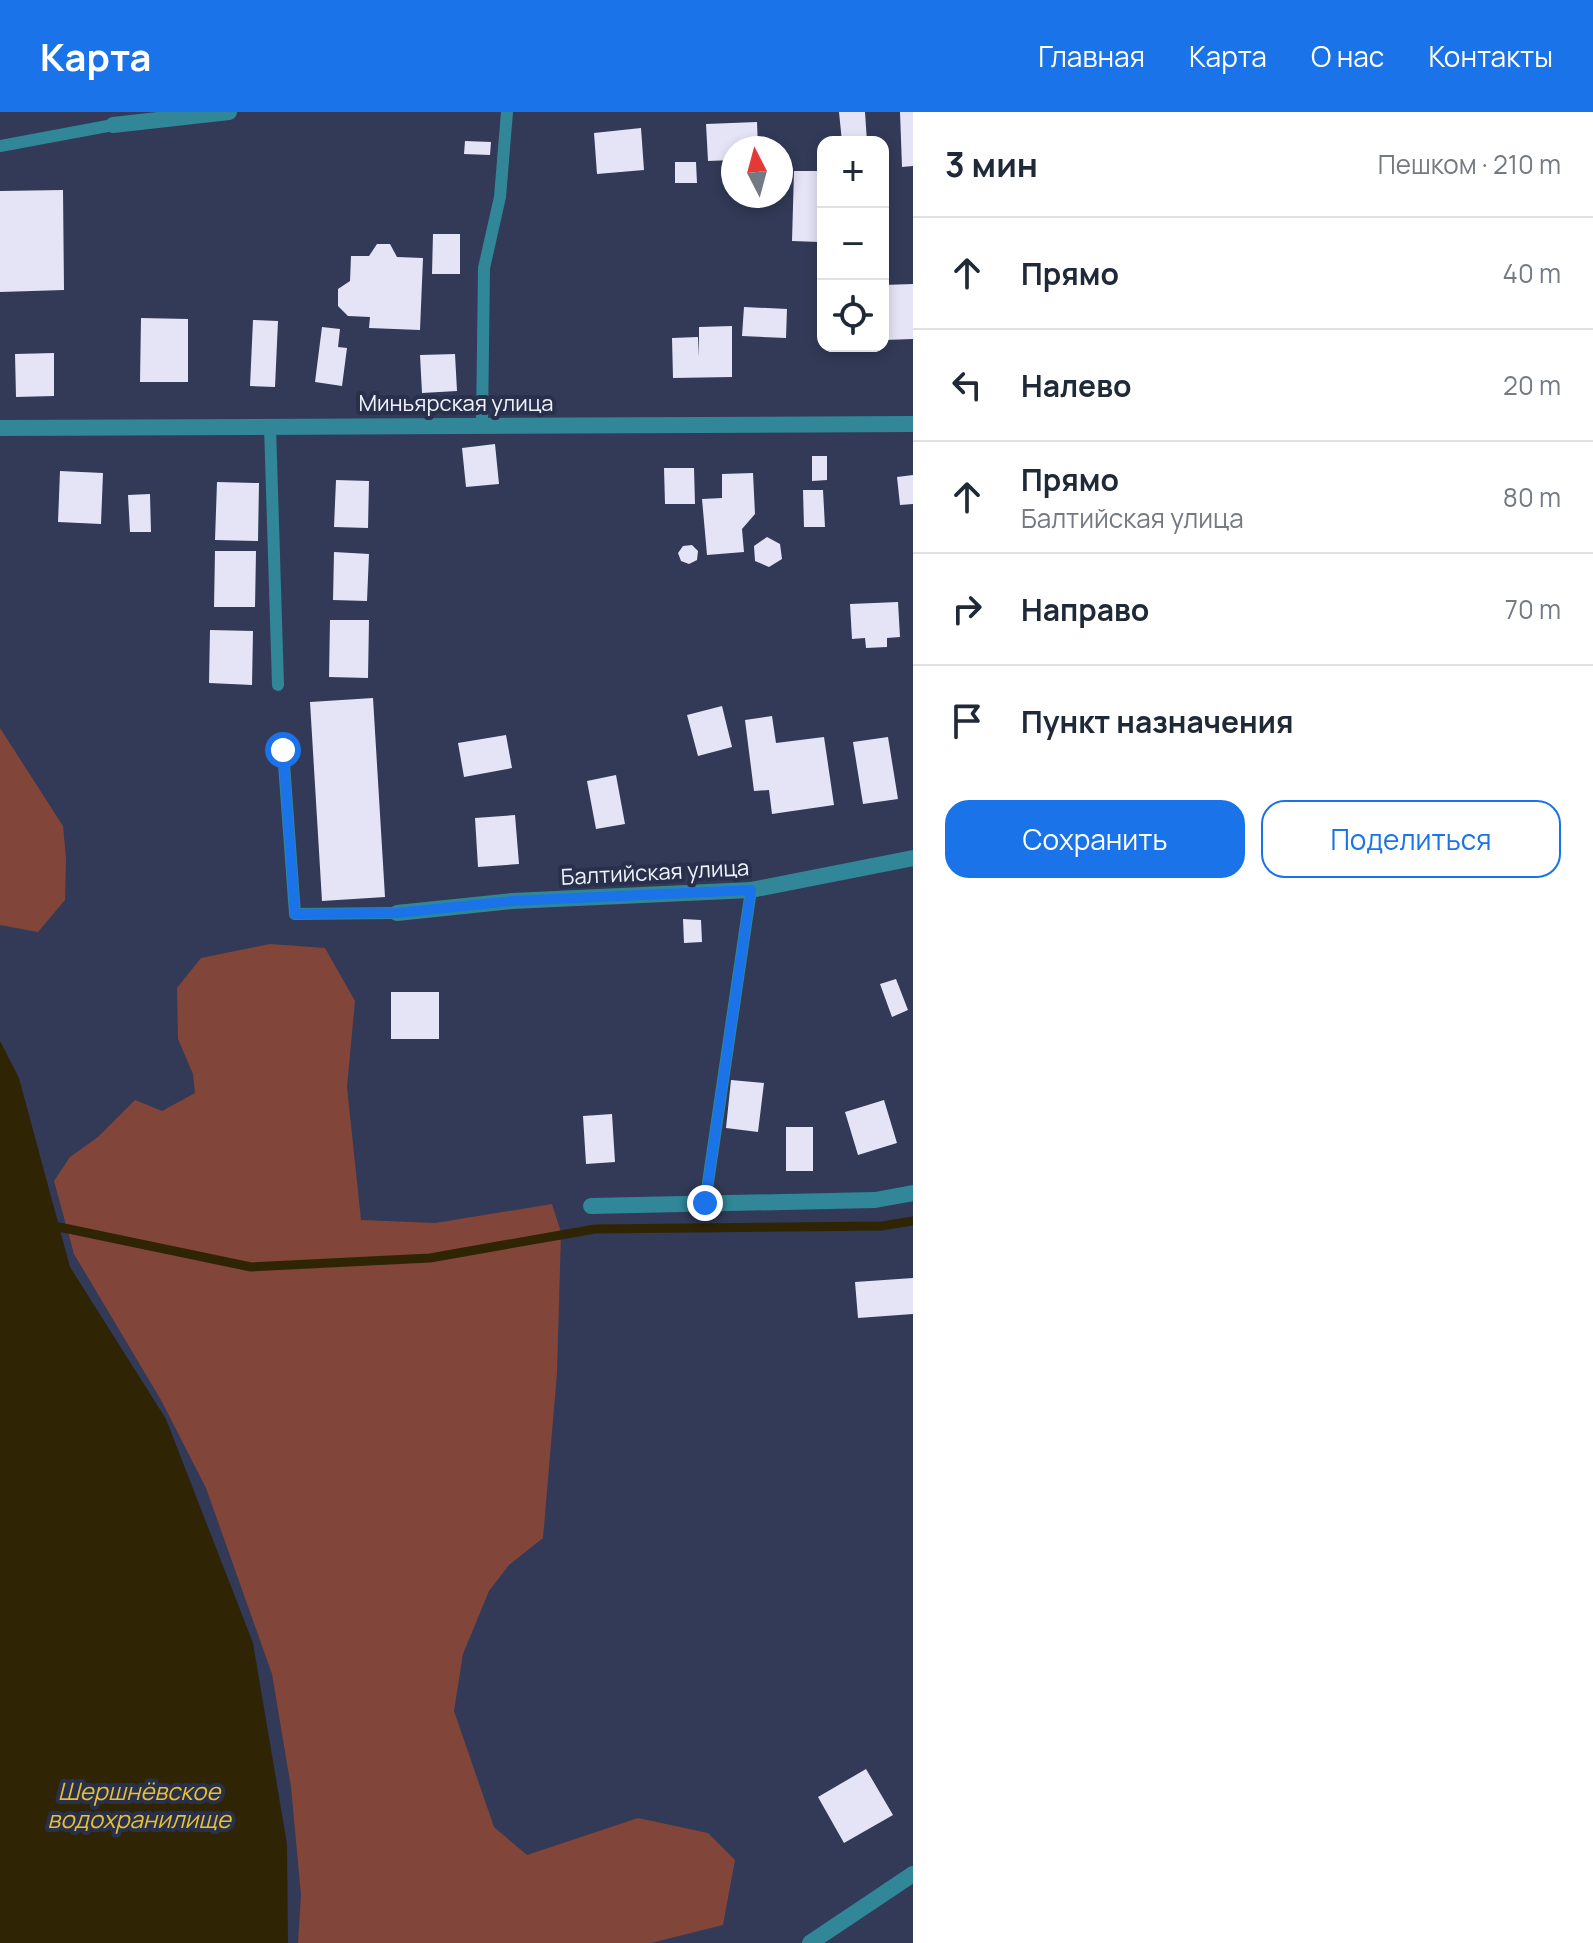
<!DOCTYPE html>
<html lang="ru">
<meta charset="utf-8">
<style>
body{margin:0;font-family:Manrope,sans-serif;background:#f6f6f7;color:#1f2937}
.controls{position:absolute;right:24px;top:24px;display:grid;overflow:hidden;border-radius:16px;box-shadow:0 4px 12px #0003}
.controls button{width:72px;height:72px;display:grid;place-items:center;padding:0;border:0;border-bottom:2px solid #e0e1e3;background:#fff;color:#1f2937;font:40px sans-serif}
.compass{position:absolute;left:721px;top:24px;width:72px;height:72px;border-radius:50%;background:#fff;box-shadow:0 4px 12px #0003;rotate:354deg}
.stop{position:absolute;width:24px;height:24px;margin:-18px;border:6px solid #1a73e8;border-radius:50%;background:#fff}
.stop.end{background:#1a73e8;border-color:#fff;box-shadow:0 2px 8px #0008}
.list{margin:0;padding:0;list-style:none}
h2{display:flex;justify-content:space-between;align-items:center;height:104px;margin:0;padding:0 32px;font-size:34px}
h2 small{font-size:26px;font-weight:400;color:#747a83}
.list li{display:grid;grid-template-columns:52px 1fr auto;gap:24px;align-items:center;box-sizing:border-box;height:112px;padding:0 32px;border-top:2px solid #e0e1e3}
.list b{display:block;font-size:30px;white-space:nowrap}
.list p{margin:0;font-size:26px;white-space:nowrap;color:#747a83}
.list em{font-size:26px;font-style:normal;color:#747a83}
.actions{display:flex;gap:16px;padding:24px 32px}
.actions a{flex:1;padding:18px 0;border:2px solid #1a73e8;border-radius:24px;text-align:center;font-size:28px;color:#1a73e8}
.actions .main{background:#1a73e8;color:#fff}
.icon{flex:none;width:44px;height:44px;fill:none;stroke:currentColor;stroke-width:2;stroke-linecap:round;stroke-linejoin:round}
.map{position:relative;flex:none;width:913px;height:1831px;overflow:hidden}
header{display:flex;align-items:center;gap:48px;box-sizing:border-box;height:112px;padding:0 40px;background:#1a73e8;color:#fff}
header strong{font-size:38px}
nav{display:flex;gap:44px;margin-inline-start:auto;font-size:28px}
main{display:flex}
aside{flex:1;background:#fff}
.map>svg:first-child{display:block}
.green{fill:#824539}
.water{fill:#2f2504}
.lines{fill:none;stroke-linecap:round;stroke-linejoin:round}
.stream{stroke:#2f2504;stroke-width:9}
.building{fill:#e5e3f6}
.lane{stroke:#318797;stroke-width:12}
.street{stroke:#318797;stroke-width:16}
.route{stroke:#1a73e8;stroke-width:10}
.labels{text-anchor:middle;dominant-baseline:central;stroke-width:8;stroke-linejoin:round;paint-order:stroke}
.street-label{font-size:22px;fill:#f0f3fe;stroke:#28304c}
.water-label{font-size:24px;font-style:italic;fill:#e8bf2e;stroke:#28304c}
</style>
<header>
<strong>Карта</strong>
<nav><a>Главная</a><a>Карта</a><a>О нас</a><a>Контакты</a></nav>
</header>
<main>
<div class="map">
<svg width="913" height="1831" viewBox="0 0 913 1831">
<rect width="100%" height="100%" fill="#323a57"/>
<path class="green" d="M 0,616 L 63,714 L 66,746 L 65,788 L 38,820 L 0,813 Z
M 270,832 L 325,836 L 355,889 L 347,975 L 361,1108 L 435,1111 L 552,1092 L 561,1120 L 557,1261 L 543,1426 L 509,1453 L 489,1479 L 463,1542 L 454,1599 L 494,1715 L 527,1743 L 638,1706 L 708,1721 L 735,1748 L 723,1813 L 651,1831 L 298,1831 L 301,1783 L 291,1675 L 272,1562 L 206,1376 L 161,1288 L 74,1142 L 54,1069 L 70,1045 L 98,1025 L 135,988 L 162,999 L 195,981 L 193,962 L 178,927 L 177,876 L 201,846 Z"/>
<path class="water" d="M 0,929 L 19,966 L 70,1155 L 166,1307 L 253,1531 L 287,1732 L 288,1831 L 0,1831 Z"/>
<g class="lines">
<path class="stream" d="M 48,1115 L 59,1115 L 251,1155 L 430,1146 L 595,1117 L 882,1114 L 913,1109"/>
</g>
<path class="building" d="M 839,0 L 865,0 L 867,30 L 842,30 Z
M 900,0 L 913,0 L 913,54 L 902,55 Z
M 757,10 L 758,36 L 733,36 L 733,48 L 708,49 L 706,12 Z
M 641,16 L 644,58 L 597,62 L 594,21 Z
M 465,29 L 491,30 L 490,43 L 464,42 Z
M 675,50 L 696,50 L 697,71 L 675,71 Z
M 794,59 L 822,59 L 820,130 L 792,129 Z
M 63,78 L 64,178 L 0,180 L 0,79 Z
M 433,122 L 460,122 L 460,162 L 432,162 Z
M 377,132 L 390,132 L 397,145 L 423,146 L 420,218 L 369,216 L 370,205 L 348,204 L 338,194 L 338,177 L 350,169 L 351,144 L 369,144 Z
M 913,172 L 913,227 L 885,228 L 883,173 Z
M 744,195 L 787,197 L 786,226 L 742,224 Z
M 141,206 L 188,207 L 188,270 L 140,270 Z
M 253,208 L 278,209 L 275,275 L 250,274 Z
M 732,214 L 732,265 L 673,266 L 672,226 L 698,225 L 699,245 L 699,215 Z
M 322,215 L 340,217 L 338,235 L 347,236 L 342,274 L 315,270 Z
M 54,241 L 54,284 L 16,285 L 15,242 Z
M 455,242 L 457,279 L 422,281 L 420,243 Z
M 495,332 L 499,372 L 466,375 L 462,336 Z
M 812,344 L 827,344 L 827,368 L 812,369 Z
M 664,356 L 694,356 L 695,392 L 665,392 Z
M 60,359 L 103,361 L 101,412 L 58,410 Z
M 753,361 L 755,402 L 742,417 L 744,440 L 707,443 L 702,387 L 722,386 L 722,362 Z
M 913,363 L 913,392 L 900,393 L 897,365 Z
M 336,368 L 369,369 L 368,416 L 334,415 Z
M 217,370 L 259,371 L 258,429 L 215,428 Z
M 803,378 L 823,378 L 825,415 L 804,415 Z
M 150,382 L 151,420 L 130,420 L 128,383 Z
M 767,425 L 780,432 L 782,447 L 769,455 L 755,449 L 754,434 Z
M 692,433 L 698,439 L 697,448 L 689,452 L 681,449 L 678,441 L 683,434 Z
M 215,439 L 256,439 L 255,495 L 214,495 Z
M 334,440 L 369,442 L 367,489 L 333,488 Z
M 898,490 L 900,525 L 887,526 L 887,535 L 866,536 L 865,526 L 852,527 L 850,492 Z
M 330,508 L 369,508 L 368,566 L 329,565 Z
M 210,518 L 253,519 L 252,573 L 209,571 Z
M 373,586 L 385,785 L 322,789 L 310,590 Z
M 722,594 L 732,635 L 698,644 L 687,603 Z
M 772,604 L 776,631 L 824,625 L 834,693 L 772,702 L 769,678 L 754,679 L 745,608 Z
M 506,623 L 512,656 L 464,665 L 458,631 Z
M 888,625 L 898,687 L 863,692 L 853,630 Z
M 616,663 L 625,712 L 596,717 L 587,669 Z
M 515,703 L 519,752 L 478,755 L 475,706 Z
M 683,807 L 701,808 L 702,830 L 684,831 Z
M 896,867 L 908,898 L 892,905 L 880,872 Z
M 391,880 L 439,880 L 439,927 L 391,927 Z
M 731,968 L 764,971 L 758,1020 L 726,1016 Z
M 884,988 L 897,1031 L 858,1043 L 845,1000 Z
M 612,1002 L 615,1050 L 586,1052 L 583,1004 Z
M 786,1015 L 813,1015 L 813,1059 L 786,1059 Z
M 913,1166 L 913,1202 L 858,1206 L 855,1170 Z
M 866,1657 L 893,1703 L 844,1731 L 818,1685 Z"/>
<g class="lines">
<path class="lane" d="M 0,34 L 113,13
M 482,313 L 484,156 L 500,85 L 507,0
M 270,314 L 278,573
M 283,638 L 295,802 L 397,801
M 705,1091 L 751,778"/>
<path class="street" d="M 113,13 L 229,0
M 0,316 L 913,312
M 397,801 L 512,789 L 751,778 L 913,746
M 591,1094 L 875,1088 L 913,1081
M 810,1831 L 913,1762"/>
</g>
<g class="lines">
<path class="route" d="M 283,638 L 295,802 L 397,801 L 512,789 L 751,778 L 705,1091"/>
</g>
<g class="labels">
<g class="street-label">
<text x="456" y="291">Миньярская улица</text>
<text transform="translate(655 760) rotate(-3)">Балтийская улица</text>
</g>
<g class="water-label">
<text x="139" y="1678">Шершнёвское<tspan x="139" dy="28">водохранилище</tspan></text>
</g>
</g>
</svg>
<div class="controls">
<button>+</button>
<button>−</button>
<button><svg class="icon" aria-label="locate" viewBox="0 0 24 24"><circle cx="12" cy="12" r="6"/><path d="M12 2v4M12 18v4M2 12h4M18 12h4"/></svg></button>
</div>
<svg class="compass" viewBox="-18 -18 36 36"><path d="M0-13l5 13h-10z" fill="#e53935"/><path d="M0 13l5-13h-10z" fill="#747a83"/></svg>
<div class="stop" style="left:283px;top:638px"></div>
<div class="stop end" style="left:705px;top:1091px"></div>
</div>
<aside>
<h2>3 мин<small>Пешком · 210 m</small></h2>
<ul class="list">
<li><svg class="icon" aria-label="ahead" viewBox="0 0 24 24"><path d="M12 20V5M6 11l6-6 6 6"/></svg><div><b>Прямо</b></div><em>40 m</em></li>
<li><svg class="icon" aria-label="left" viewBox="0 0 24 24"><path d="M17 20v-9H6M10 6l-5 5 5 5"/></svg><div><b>Налево</b></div><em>20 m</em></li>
<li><svg class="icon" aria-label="ahead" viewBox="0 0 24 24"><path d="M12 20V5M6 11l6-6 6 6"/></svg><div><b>Прямо</b><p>Балтийская улица</p></div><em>80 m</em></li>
<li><svg class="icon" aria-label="right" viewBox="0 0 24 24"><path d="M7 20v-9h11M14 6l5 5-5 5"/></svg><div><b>Направо</b></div><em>70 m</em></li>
<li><svg class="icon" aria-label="arrive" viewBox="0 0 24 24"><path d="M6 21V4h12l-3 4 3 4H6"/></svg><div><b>Пункт назначения</b></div></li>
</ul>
<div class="actions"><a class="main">Сохранить</a><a>Поделиться</a></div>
</aside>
</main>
